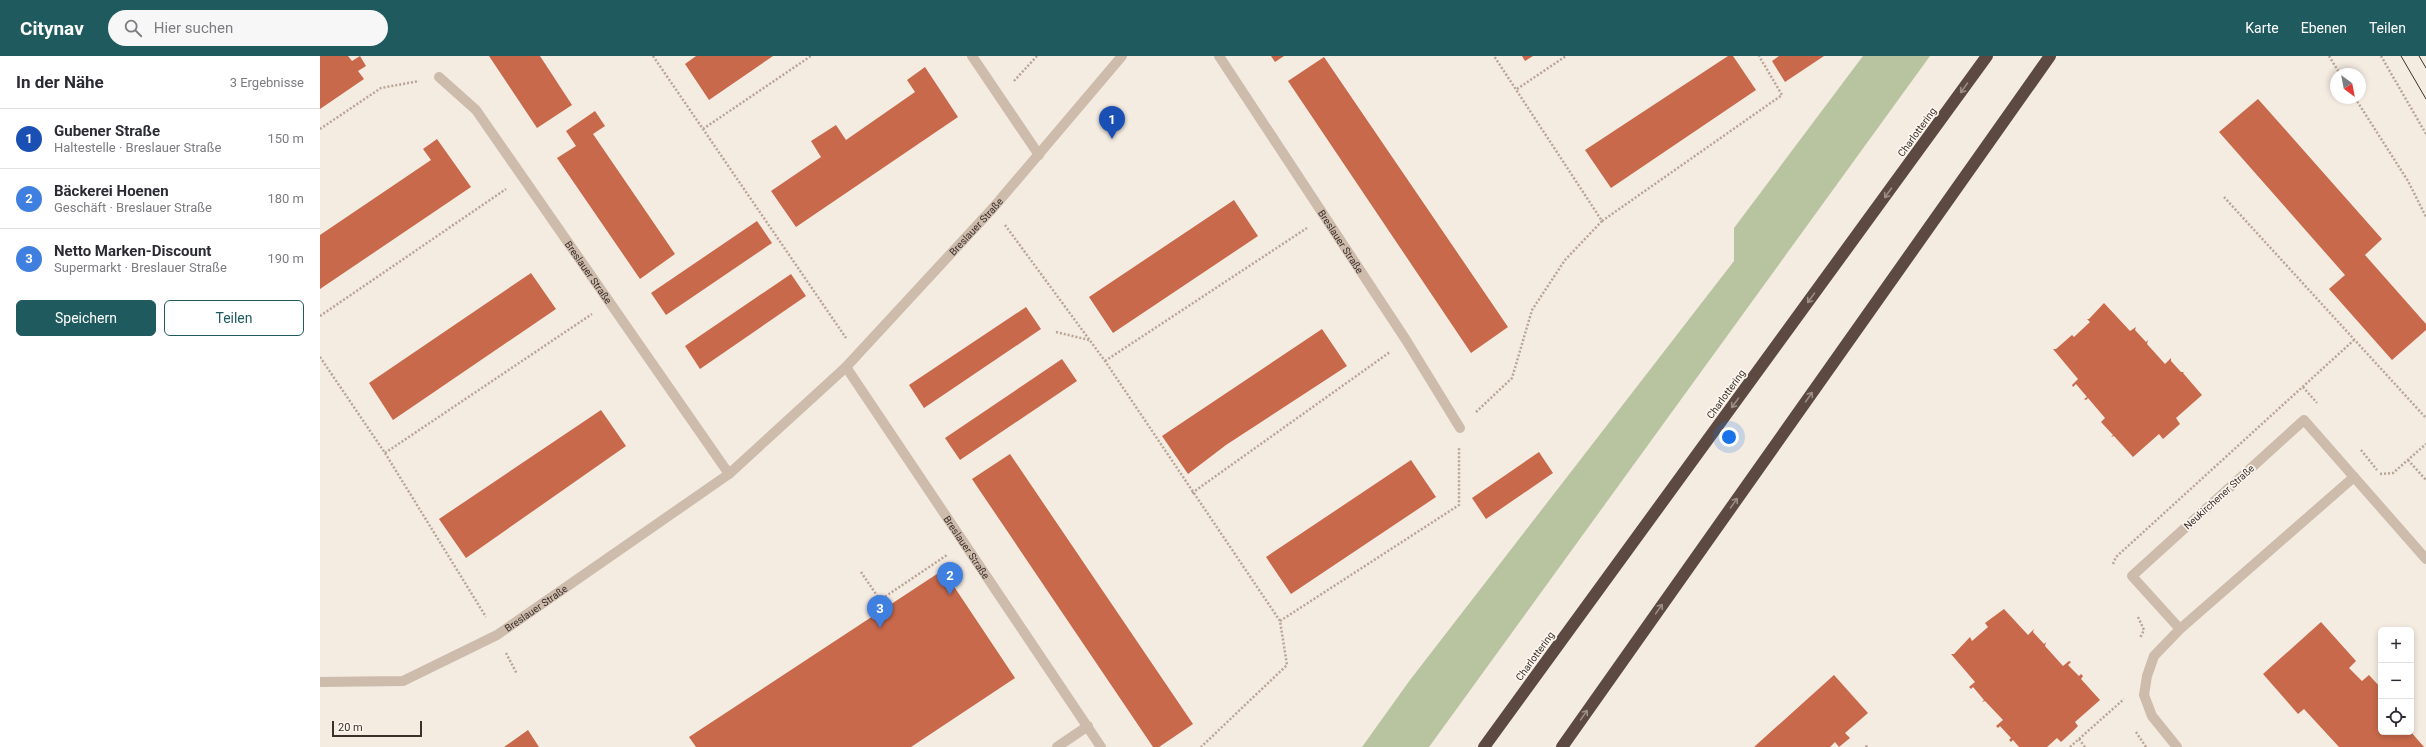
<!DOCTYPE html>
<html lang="de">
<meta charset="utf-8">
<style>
body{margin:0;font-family:Roboto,sans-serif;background:#f7f7f7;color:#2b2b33}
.controls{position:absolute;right:12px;bottom:12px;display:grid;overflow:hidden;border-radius:6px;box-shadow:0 2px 6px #0003}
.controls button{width:36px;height:36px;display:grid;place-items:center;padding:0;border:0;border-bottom:1px solid #e1e1e2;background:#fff;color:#2b2b33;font:20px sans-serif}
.compass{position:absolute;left:2010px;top:12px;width:36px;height:36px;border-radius:50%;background:#fff;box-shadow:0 2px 6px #0003;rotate:148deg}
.scale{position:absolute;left:12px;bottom:10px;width:90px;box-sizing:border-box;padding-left:4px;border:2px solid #3b302b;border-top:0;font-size:11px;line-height:14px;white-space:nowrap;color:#3b302b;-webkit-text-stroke:3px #fbf5ee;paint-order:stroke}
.you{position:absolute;left:1409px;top:381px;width:14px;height:14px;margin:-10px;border:3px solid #fff;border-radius:50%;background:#1a73e8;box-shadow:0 0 0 6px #1a73e833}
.badge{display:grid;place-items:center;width:26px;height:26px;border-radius:50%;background:#1f5a5e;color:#fff;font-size:13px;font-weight:700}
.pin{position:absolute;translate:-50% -33px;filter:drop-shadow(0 1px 2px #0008)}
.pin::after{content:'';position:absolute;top:21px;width:14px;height:12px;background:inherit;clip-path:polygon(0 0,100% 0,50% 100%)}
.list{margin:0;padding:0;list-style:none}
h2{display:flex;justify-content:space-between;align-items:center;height:52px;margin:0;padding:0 16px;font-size:17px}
h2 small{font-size:13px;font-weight:400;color:#7c7c81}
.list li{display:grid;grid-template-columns:26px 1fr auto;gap:12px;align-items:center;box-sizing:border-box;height:60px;padding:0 16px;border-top:1px solid #e1e1e2}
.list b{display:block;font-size:15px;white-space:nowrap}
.list p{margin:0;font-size:13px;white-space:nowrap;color:#7c7c81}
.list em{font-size:13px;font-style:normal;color:#7c7c81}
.actions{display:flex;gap:8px;padding:12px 16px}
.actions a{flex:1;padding:9px 0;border:1px solid #1f5a5e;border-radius:6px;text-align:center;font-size:14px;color:#1f5a5e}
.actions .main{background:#1f5a5e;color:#fff}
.icon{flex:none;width:22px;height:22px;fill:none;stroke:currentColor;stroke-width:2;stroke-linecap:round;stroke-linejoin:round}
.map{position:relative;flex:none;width:2106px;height:691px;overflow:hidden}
header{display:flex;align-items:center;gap:24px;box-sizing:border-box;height:56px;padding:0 20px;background:#1f5a5e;color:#fff}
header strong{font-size:19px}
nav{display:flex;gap:22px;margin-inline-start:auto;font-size:14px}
.search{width:280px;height:36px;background:#f7f7f7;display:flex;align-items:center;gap:10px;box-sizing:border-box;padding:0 14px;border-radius:22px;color:#7c7c81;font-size:15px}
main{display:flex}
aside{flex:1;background:#fff}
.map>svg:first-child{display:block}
.green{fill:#b8c4a0}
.building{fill:#c8694b}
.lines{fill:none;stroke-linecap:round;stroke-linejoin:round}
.path{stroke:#b9a596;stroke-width:2.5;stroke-dasharray:2 2;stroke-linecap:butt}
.minor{stroke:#cdbbac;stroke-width:10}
.highway{stroke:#5c4a42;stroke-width:12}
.tram{stroke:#3b302b;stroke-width:1}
.oneway{stroke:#9c8e87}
.labels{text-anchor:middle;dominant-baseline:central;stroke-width:3.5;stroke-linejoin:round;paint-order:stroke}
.street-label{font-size:10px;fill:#3b302b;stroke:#fbf5ee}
</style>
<header>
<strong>Citynav</strong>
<div class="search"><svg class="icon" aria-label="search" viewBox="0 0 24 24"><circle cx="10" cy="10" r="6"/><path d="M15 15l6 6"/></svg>Hier suchen</div>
<nav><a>Karte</a><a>Ebenen</a><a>Teilen</a></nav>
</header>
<main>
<aside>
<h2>In der Nähe<small>3 Ergebnisse</small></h2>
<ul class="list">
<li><span class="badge" style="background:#1a4fb4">1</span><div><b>Gubener Straße</b><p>Haltestelle · Breslauer Straße</p></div><em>150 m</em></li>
<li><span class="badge" style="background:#3f7fe0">2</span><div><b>Bäckerei Hoenen</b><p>Geschäft · Breslauer Straße</p></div><em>180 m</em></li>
<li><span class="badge" style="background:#3f7fe0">3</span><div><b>Netto Marken-Discount</b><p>Supermarkt · Breslauer Straße</p></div><em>190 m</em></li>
</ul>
<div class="actions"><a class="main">Speichern</a><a>Teilen</a></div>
</aside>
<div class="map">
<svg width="2106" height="691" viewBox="0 0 2106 691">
<rect width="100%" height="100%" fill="#f4ebe1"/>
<path class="green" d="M 1543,0 L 1610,0 L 1109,691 L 1042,691 L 1090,624 L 1414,205 L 1414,172 Z"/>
<path class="building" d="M 0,0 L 28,0 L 32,5 L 40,0 L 46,10 L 38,15 L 44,23 L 0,53 Z
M 169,0 L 220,0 L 252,49 L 217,72 Z
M 376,0 L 453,0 L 389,44 L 365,8 Z
M 951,0 L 964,0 L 955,6 Z
M 1202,0 L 1213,0 L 1205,5 Z
M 1408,0 L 1413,0 L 1436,34 L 1291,132 L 1265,94 Z
M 1459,0 L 1504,0 L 1465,26 L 1452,5 Z
M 1004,1 L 1188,271 L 1151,297 L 968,25 Z
M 605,11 L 638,61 L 476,171 L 451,135 L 501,101 L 491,85 L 516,69 L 526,84 L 595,36 L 587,24 Z
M 1938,43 L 2062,183 L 2045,199 L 2106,268 L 2106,274 L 2072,304 L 2009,233 L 2025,219 L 1899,76 Z
M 275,55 L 285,70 L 273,78 L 355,198 L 320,223 L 237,102 L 256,90 L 246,75 Z
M 117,83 L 151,131 L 0,233 L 0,179 L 111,104 L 103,93 Z
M 914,144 L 938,180 L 793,277 L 769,241 Z
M 437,165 L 452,187 L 346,259 L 331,237 Z
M 211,217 L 236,253 L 73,364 L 49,327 Z
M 471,218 L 486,240 L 380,313 L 365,290 Z
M 1784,247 L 1810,275 L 1816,271 L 1815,274 L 1826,286 L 1828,284 L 1827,288 L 1845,308 L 1851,302 L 1851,305 L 1861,316 L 1864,316 L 1863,317 L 1882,339 L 1856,362 L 1860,368 L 1843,383 L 1839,378 L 1813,401 L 1794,380 L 1791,381 L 1793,379 L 1781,366 L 1785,362 L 1768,342 L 1766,344 L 1764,343 L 1767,341 L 1756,328 L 1753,331 L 1752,329 L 1758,323 L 1733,293 L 1736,293 L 1752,279 L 1754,281 L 1770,266 L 1767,263 L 1769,263 Z
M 706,251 L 721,273 L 604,352 L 589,329 Z
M 1002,273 L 1027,310 L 906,389 L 868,418 L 842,380 Z
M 742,303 L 757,325 L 640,404 L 625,382 Z
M 281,354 L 306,390 L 146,502 L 119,463 Z
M 1219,396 L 1233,417 L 1166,463 L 1152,442 Z
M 690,398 L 873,668 L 839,691 L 833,691 L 652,423 Z
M 1091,404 L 1116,441 L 971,538 L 946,501 Z
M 623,514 L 695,622 L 591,691 L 376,691 L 369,681 Z
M 1684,553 L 1708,579 L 1714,573 L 1713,576 L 1724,588 L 1726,586 L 1725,590 L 1743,610 L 1749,605 L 1751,606 L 1748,609 L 1759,620 L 1761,618 L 1763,620 L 1761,623 L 1780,644 L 1755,666 L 1758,670 L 1752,676 L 1741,686 L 1737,682 L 1727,691 L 1699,691 L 1693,684 L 1691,686 L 1689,684 L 1691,682 L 1680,670 L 1678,672 L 1676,670 L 1683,664 L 1665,645 L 1662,646 L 1664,644 L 1653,631 L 1651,633 L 1649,631 L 1655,626 L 1631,598 L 1634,598 L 1650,581 L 1652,585 L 1668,571 L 1665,567 Z
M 2001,566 L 2036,605 L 2029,612 L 2042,625 L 2049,619 L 2061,632 L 2061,676 L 2091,676 L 2104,691 L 2019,691 L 1984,653 L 1978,658 L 1943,618 Z
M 1514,619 L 1548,657 L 1525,677 L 1530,682 L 1519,691 L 1515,686 L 1510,691 L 1434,691 Z
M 208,674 L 219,691 L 184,691 Z"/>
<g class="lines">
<path class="path" d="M 333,0 L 526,282
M 2009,0 L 2020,18
M 2061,0 L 2106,78
M 694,25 L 717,0
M 1197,33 L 1246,0
M 2035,42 L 2088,125 L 2106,161
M 0,73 L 61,32 L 99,25
M 383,73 L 491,0
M 1904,141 L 2106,362
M 1282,165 L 1462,39 L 1439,0
M 685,169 L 785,305 L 960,565 L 967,609 L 881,691
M 0,260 L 186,133
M 736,276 L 769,284
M 0,301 L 65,397 L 166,561
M 785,305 L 987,172
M 1983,331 L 1997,347
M 1156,356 L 1192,322 L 1212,254 L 1245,204 L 1282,165 L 1174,0
M 2041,394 L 2057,414
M 65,397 L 272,258
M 2088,404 L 2106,424
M 2060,418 L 2073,417 L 2106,388
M 872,437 L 1070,296
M 1793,508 L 1796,501 L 2034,284
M 541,516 L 560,544 L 627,499
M 1818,561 L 1824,574 L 1820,582
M 960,565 L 1139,449 L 1139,392
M 186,597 L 197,618
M 1816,676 L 1826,691
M 1759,683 L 1765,691
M 1546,691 L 1547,689
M 1750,691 L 1804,643"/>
<g class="minor">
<path d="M 652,0 L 719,99"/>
<path id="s1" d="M 899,0 L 1086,284 L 1140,372"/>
<path id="s2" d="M 119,21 L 156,54 L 409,418"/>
<path id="s3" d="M 526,311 L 781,691"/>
<path d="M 2034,421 L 2106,503"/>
<path id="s4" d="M 0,626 L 83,625 L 177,579 L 409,418 L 526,311 L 673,152 L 802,0"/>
<path d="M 737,691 L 768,670"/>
<path d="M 1857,691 L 1832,660 L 1824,639 L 1827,620 L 1834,600 L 1860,573 L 2034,421 L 1984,364 L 1812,520 L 1860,573"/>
</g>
<path class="highway" d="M 1164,691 L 1667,0
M 1242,691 L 1730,0"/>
<path class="tram" d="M 2081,0 L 2106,43
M 2099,0 L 2106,12"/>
</g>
<defs><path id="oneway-shaft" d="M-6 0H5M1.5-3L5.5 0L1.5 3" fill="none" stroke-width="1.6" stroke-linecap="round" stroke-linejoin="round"/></defs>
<g class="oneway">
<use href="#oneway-shaft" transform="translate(1644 32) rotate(126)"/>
<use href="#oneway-shaft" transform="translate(1568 137) rotate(126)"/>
<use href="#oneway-shaft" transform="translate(1491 242) rotate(126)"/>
<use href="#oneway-shaft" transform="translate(1489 341) rotate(-55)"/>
<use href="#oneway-shaft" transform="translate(1415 347) rotate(126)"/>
<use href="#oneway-shaft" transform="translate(1414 447) rotate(-55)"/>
<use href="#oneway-shaft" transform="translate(1339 553) rotate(-55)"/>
<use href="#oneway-shaft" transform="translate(1264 659) rotate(-55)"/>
</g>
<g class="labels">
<g class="street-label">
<text transform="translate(1597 76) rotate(-54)">Charlottering</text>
<text stroke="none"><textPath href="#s4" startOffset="820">Breslauer Straße</textPath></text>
<text stroke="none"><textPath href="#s1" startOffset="222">Breslauer Straße</textPath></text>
<text stroke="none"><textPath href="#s2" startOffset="247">Breslauer Straße</textPath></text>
<text transform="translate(1406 338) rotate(-54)">Charlottering</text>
<text transform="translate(1899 441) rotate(-42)">Neukirchener Straße</text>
<text stroke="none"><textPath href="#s3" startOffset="217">Breslauer Straße</textPath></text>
<text stroke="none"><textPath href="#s4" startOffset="235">Breslauer Straße</textPath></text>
<text transform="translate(1215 600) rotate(-54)">Charlottering</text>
</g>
</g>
</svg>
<div class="controls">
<button>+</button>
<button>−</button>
<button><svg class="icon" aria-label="locate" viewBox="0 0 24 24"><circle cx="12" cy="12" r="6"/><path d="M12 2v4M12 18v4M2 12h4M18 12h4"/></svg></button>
</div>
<svg class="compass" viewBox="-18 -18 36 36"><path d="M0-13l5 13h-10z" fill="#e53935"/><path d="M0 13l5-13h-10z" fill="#7c7c81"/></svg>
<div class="scale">20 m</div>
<div class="you"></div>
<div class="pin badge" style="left:792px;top:83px;background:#1a4fb4">1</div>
<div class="pin badge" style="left:630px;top:539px;background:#3f7fe0">2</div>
<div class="pin badge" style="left:560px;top:572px;background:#3f7fe0">3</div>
</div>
</main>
